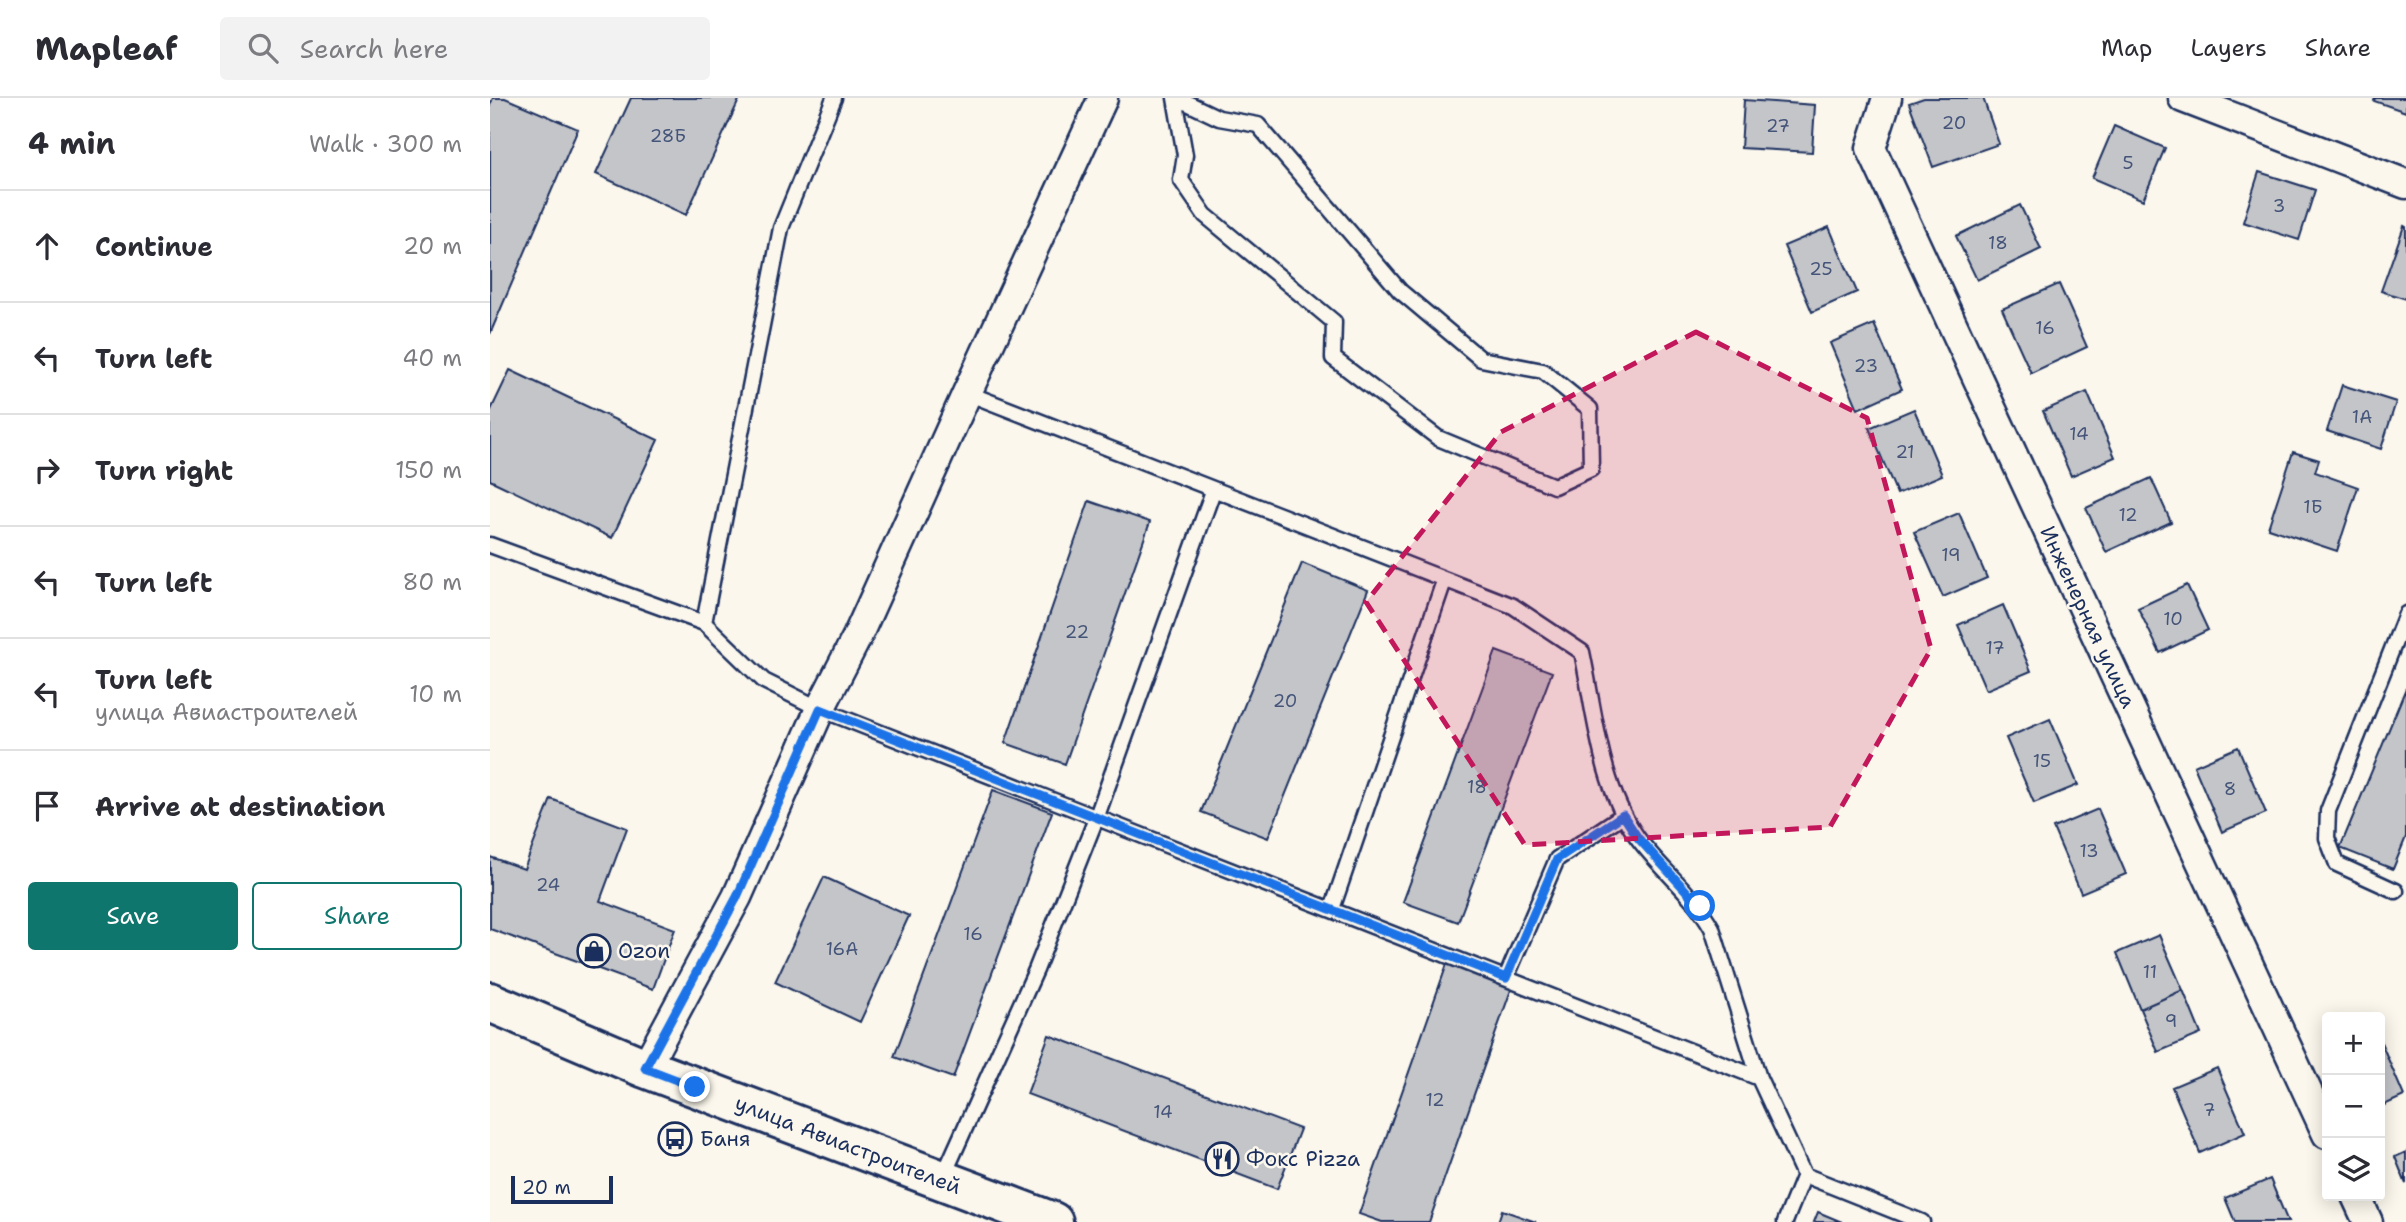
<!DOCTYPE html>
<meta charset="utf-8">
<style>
body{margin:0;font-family:"Shantell Sans",sans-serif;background:#f2f2f3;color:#2b2b33}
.controls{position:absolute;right:21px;bottom:21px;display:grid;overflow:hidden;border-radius:7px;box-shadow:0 4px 18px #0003}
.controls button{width:63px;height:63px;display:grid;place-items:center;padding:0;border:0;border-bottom:2px solid #e1e1e2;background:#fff;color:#2b2b33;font:35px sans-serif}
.scale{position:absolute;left:21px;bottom:18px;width:102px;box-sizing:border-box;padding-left:7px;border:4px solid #1b2f5e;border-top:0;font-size:19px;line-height:24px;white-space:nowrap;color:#1b2f5e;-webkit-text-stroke:5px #fbf7ec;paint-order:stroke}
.stop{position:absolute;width:21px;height:21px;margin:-16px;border:5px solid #1a73e8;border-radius:50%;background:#fff}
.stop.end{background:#1a73e8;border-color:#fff;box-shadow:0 2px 7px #0008}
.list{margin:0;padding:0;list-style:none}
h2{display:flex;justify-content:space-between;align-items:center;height:91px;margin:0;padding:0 28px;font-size:30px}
h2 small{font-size:23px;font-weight:400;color:#7c7c81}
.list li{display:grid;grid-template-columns:46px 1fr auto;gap:21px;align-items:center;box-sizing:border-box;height:112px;padding:0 28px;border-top:2px solid #e1e1e2}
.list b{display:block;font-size:26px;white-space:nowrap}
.list p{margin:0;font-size:23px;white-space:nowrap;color:#7c7c81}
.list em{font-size:23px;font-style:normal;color:#7c7c81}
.actions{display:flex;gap:14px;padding:21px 28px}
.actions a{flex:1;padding:16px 0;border:2px solid #0f766e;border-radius:7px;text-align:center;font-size:24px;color:#0f766e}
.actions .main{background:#0f766e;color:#fff}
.icon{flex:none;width:38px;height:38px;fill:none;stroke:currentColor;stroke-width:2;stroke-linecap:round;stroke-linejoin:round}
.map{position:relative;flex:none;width:1916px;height:1124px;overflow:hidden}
header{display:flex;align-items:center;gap:42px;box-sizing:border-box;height:98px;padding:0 35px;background:#fff;border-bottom:2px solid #e1e1e2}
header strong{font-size:33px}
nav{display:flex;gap:38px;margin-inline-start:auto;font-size:24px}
.search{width:490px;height:63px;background:#f2f2f3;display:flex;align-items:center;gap:18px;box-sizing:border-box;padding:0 24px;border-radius:7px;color:#7c7c81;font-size:26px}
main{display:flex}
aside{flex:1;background:#fff}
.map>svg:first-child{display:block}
.building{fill:#c3c5c9;stroke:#1b2f5e;stroke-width:2}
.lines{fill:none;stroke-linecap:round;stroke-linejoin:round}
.lane-casing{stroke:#1b2f5e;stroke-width:19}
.street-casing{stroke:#1b2f5e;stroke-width:33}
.secondary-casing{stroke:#1b2f5e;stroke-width:44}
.lane{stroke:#fbf7ec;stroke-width:14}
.street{stroke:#fbf7ec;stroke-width:28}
.secondary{stroke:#fbf7ec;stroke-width:38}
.route{stroke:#1a73e8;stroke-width:9}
.marked{fill:#c2185b;fill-opacity:0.2;stroke:#c2185b;stroke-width:5;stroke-dasharray:14 9;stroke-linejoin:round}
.labels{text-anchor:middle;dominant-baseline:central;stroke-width:5;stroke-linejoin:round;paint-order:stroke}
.number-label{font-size:18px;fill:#455479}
.street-label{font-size:21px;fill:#1b2f5e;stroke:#fbf7ec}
.poi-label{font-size:21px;fill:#1b2f5e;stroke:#fbf7ec;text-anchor:start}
</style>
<header>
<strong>Mapleaf</strong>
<div class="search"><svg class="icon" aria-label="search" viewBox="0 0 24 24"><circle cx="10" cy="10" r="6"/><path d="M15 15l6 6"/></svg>Search here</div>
<nav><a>Map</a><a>Layers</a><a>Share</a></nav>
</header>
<main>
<aside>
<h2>4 min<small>Walk · 300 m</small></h2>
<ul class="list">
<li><svg class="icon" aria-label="ahead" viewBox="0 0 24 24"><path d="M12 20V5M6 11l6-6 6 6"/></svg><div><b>Continue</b></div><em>20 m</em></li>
<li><svg class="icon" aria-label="left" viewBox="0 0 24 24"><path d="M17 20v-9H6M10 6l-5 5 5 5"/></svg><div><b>Turn left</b></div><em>40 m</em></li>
<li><svg class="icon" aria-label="right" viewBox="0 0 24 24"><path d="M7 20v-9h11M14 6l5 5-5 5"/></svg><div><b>Turn right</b></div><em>150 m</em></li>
<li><svg class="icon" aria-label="left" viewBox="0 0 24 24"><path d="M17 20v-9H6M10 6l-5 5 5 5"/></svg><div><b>Turn left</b></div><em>80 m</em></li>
<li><svg class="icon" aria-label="left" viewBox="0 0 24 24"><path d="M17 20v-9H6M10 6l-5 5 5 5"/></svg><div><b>Turn left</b><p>улица Авиастроителей</p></div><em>10 m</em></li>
<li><svg class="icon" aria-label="arrive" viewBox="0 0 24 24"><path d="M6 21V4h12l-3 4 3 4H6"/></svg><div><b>Arrive at destination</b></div></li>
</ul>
<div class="actions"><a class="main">Save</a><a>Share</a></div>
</aside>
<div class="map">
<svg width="1916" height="1124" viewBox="0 0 1916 1124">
<rect width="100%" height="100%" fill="#fbf7ec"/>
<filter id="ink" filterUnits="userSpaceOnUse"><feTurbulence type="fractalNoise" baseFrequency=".0143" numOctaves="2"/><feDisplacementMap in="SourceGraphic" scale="14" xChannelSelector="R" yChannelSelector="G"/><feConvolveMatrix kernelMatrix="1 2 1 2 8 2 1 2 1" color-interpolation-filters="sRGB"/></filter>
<g filter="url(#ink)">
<path class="building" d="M 3,0 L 15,0 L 88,31 L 0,236 L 0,7 Z
M 141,0 L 250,0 L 196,117 L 106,76 Z
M 1434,0 L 1493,0 L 1509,46 L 1443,69 L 1419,5 Z
M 1885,0 L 1916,0 L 1916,14 L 1884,3 Z
M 1254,2 L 1325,7 L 1322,54 L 1251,50 Z
M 1624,28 L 1675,50 L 1653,102 L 1602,80 Z
M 1769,74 L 1825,92 L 1809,142 L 1753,124 Z
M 1530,107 L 1551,151 L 1487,182 L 1466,138 Z
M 1914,128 L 1916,129 L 1916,201 L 1891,193 Z
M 1339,129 L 1367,194 L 1322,214 L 1294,148 Z
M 1569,186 L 1597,249 L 1541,275 L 1512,211 Z
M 1384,226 L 1412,291 L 1368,311 L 1340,245 Z
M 20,272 L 168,342 L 122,440 L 0,382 L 0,314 Z
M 1852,287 L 1906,304 L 1891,351 L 1837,333 Z
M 1597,294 L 1625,359 L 1581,378 L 1553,313 Z
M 1424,311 L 1452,377 L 1407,396 L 1379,330 Z
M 1803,354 L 1829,362 L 1825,374 L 1868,389 L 1847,453 L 1778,430 Z
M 1661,380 L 1681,424 L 1616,454 L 1596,410 Z
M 599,403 L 660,424 L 575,666 L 515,645 Z
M 1469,415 L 1497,480 L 1453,499 L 1424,434 Z
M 812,465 L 878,492 L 778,740 L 711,714 Z
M 1697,487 L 1718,532 L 1670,555 L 1648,510 Z
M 1513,507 L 1541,573 L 1496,592 L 1468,527 Z
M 1006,553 L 1062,574 L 968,824 L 913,804 Z
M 1916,590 L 1916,739 L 1903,771 L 1850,750 Z
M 1560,621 L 1588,687 L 1544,705 L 1516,640 Z
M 1748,649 L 1776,715 L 1732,734 L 1704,668 Z
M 503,692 L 562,714 L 463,980 L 404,959 Z
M 61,701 L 137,730 L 110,803 L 185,831 L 163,891 L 0,831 L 0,759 L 34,771 Z
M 1608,711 L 1636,776 L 1591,795 L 1563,730 Z
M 334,779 L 419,818 L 370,924 L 285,884 Z
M 1669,837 L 1693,892 L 1650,911 L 1627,855 Z
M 957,866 L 1022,889 L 939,1124 L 892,1124 L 869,1116 Z
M 1693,892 L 1711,936 L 1668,954 L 1650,911 Z
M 559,937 L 810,1031 L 787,1091 L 537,996 Z
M 1890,942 L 1914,998 L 1890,1009 Z
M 1727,970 L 1755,1035 L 1710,1055 L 1682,989 Z
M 1916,1054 L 1916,1086 L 1905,1059 Z
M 1780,1081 L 1798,1124 L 1745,1124 L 1735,1100 Z
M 1012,1112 L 1046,1124 L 1008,1124 Z
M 1328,1114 L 1352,1124 L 1324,1124 Z"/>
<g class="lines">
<defs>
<path id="lane" d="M 685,0 L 695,57 L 691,82 L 715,117 L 844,224 L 843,260 L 948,340 L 1064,388 L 1101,371 L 1100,311 L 1053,273 L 991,261 L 910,193 L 768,27 L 729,20 L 687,0
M 0,447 L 214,525 L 274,583 L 330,611 L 1269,980 L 1222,830 C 1202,794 1171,772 1147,739 C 1110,687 1105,615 1092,554 L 1023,508 L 477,295
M 214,525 L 291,130 L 344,0
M 1906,793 L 1847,766 L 1837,740 L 1838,713 L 1916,516
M 842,811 L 954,483
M 1016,880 L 1067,761 L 1133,717
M 1269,980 L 1314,1077 L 1295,1124
M 1314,1077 L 1432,1124
M 452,1081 L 546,872 L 607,718 L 723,393"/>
<path id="street" d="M 1397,0 L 1381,50 L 1837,1036
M 1693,0 L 1916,86
M 155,970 L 247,799 L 330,611 L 367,539 L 477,295 L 613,0
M 1866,1098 L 1878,1124"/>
<path id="secondary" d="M 0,904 L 155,970 L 563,1124"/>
</defs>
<use href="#lane" class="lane-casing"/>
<use href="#street" class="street-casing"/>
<use href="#secondary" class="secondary-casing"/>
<use href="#lane" class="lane"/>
<use href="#street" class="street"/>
<use href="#secondary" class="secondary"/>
</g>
</g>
<g class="lines" filter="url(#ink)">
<path class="route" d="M 205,989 L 155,970 L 247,799 L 330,611 L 1016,880 L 1067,761 L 1133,717 L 1148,740 L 1210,808"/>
</g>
<path class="marked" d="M 1206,234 L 1377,320 L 1441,551 L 1340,729 L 1035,747 L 876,504 L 1011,334 Z"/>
<defs>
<symbol id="shop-ring" viewBox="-11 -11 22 22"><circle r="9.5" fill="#fbf7ec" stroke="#1b2f5e" stroke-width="1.5"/><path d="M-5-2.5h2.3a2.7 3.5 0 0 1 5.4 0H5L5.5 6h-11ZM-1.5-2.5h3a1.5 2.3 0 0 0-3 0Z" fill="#1b2f5e"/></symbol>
<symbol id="bus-ring" viewBox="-11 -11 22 22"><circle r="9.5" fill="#fbf7ec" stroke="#1b2f5e" stroke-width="1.5"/><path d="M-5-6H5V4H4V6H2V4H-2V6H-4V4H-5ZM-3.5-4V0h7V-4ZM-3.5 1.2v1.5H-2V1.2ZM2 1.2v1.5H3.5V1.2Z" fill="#1b2f5e"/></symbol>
<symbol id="restaurant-ring" viewBox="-11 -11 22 22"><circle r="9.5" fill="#fbf7ec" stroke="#1b2f5e" stroke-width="1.5"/><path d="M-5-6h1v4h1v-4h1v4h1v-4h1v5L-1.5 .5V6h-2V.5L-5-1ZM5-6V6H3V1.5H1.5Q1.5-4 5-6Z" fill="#1b2f5e"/></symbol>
</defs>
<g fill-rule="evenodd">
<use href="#shop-ring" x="85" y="834" width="38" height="38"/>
<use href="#bus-ring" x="166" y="1022" width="38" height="38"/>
<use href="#restaurant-ring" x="713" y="1042" width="38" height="38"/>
</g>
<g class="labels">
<g class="number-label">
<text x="1464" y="25">20</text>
<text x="1288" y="28">27</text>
<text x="178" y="38">28Б</text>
<text x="1638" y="65">5</text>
<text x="1789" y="108">3</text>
<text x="1508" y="145">18</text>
<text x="1331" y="171">25</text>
<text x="1555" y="230">16</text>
<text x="1376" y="268">23</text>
<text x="1872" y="319">1А</text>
<text x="1589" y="336">14</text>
<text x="1415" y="354">21</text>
<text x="1823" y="409">1Б</text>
<text x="1638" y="417">12</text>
<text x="1461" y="457">19</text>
<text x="1683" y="521">10</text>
<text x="587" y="534">22</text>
<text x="1505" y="550">17</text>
<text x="795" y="603">20</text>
<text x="1552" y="663">15</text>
<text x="987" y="689">18</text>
<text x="1740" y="691">8</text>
<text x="1599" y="753">13</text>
<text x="58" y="787">24</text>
<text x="483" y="836">16</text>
<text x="352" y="851">16А</text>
<text x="1660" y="874">11</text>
<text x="1681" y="923">9</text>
<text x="945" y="1002">12</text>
<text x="1719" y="1012">7</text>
<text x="673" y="1014">14</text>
</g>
<g class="street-label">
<text transform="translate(1598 519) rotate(65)">Инженерная улица</text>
<text transform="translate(358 1047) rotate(21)">улица Авиастроителей</text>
</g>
<g class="poi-label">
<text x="128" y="853">Ozon</text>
<text x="210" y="1041">Баня</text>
<text x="756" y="1061">Фокс Pizza</text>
</g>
</g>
</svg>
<div class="controls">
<button>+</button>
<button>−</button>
<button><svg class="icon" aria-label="layers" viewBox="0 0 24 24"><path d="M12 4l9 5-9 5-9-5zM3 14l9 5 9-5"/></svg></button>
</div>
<div class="scale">20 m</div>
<div class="stop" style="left:1210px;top:808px"></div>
<div class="stop end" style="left:205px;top:989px"></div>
</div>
</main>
